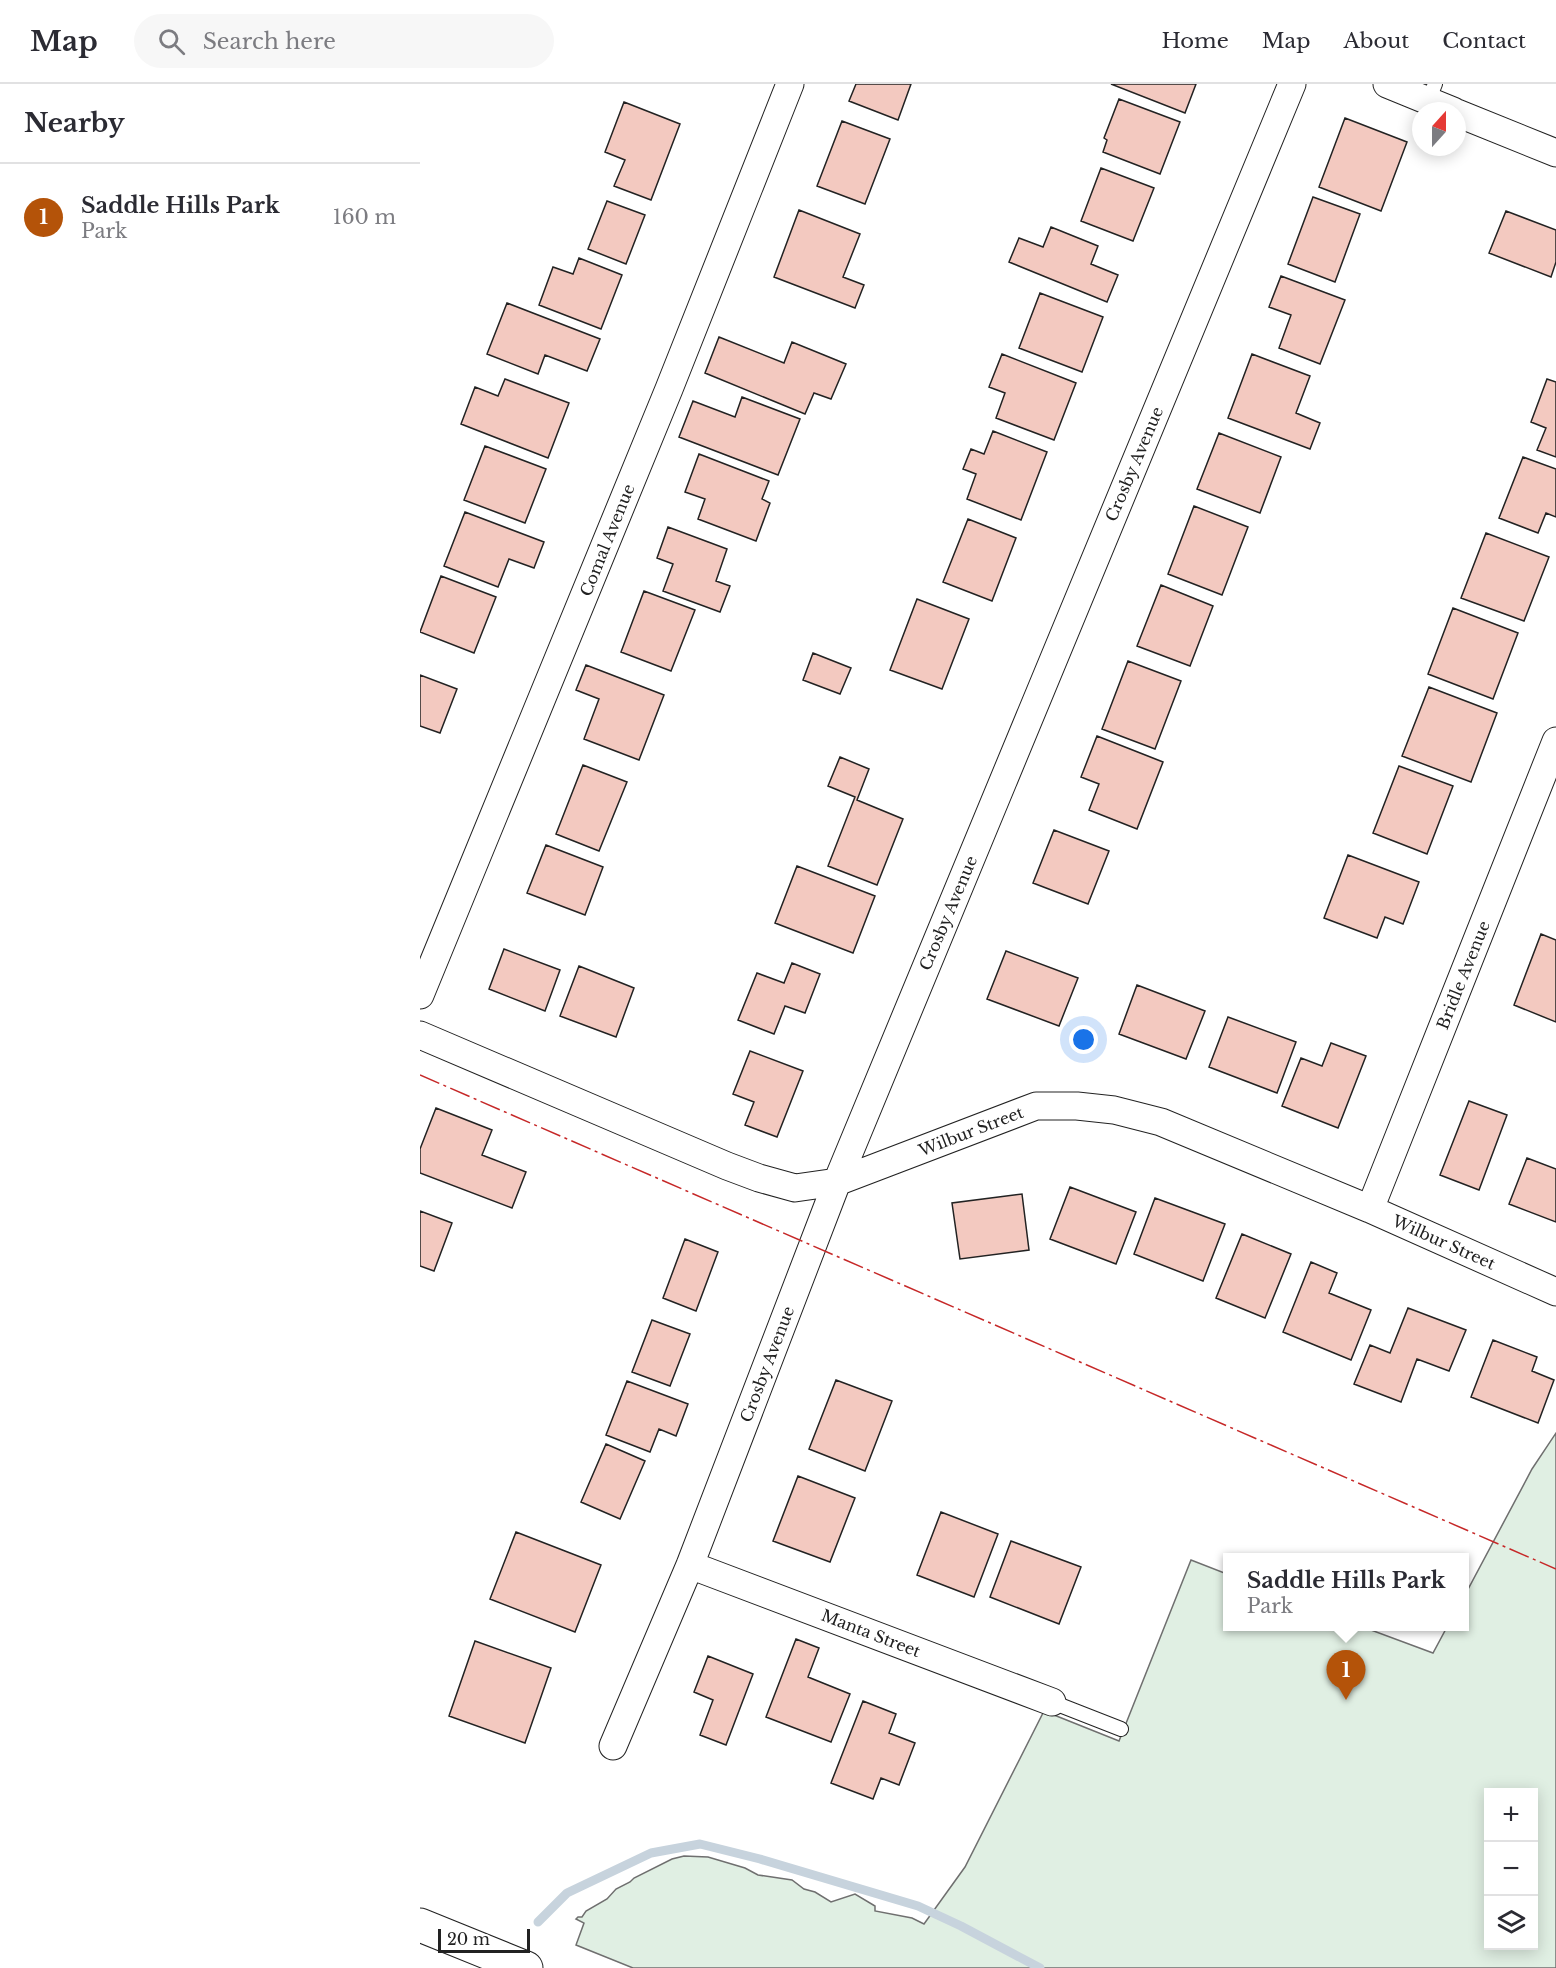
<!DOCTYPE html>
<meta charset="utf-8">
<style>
body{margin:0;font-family:"Libre Baskerville",serif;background:#f7f7f7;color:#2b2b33}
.controls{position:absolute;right:18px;bottom:18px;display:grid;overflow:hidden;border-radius:0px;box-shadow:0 3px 15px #0003}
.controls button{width:54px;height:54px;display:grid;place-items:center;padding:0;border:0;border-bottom:2px solid #e1e1e2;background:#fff;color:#2b2b33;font:30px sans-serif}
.compass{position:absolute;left:992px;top:18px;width:54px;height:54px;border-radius:50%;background:#fff;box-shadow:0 3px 15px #0003;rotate:21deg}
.scale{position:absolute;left:18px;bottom:15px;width:92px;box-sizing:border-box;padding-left:6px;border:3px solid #222;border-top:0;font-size:16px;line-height:21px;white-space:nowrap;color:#222;-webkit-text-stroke:4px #fff;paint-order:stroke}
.you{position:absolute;left:664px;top:956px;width:21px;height:21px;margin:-15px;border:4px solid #fff;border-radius:50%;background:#1a73e8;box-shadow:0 0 0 9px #1a73e833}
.badge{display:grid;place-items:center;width:39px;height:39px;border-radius:50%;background:#b45309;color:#fff;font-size:20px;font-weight:700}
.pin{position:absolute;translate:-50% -50px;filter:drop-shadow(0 2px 3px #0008)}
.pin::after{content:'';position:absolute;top:32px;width:21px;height:18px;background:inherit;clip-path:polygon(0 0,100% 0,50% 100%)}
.popup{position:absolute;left:803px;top:1469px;width:246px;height:78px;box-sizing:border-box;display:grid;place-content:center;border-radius:0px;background:#fff;filter:drop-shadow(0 2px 4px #0005);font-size:20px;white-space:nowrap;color:#7c7c81}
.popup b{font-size:22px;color:#2b2b33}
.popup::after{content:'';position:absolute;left:50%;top:100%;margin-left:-12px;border:12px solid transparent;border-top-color:#fff}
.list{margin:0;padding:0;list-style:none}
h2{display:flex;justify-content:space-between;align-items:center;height:78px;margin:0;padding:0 24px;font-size:26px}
h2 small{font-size:20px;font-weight:400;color:#7c7c81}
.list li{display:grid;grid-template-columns:39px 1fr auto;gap:18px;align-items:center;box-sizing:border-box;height:108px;padding:0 24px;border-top:2px solid #e1e1e2}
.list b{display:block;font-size:22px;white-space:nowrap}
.list p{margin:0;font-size:20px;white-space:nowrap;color:#7c7c81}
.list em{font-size:20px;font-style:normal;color:#7c7c81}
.icon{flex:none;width:33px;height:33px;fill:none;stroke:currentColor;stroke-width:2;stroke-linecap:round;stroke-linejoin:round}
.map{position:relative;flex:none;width:1136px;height:1884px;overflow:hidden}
header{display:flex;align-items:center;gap:36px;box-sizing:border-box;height:84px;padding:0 30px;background:#fff;border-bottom:2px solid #e1e1e2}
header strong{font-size:28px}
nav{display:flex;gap:33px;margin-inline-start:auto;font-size:21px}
.search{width:420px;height:54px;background:#f7f7f7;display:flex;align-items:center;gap:15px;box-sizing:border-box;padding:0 21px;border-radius:33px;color:#7c7c81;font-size:22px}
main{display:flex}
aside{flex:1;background:#fff}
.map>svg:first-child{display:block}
.green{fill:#e0efe3;stroke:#6f6f6f;stroke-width:1.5;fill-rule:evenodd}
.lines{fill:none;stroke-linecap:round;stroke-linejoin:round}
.stream{stroke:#c7d3dd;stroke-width:9}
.building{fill:#f3c9c0;stroke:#222;stroke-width:1.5}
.service-casing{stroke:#222;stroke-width:16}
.minor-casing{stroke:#222;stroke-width:29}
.secondary-casing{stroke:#222;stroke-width:35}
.service{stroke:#fff;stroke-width:14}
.minor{stroke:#fff;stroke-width:27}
.secondary{stroke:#fff;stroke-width:33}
.power{stroke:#c62828;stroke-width:1.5;stroke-dasharray:21 4.5 3 4.5;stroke-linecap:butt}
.labels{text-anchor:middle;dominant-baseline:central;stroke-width:4.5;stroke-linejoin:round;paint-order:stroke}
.street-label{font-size:16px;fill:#222;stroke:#fff}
</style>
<header>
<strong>Map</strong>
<div class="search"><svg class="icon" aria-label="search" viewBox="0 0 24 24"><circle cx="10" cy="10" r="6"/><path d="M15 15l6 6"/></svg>Search here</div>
<nav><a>Home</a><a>Map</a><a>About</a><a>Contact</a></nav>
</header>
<main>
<aside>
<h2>Nearby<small></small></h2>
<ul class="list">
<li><span class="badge">1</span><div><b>Saddle Hills Park</b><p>Park</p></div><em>160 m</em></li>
</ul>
</aside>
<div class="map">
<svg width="1136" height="1884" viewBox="0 0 1136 1884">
<rect width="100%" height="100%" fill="#fff"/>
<path class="green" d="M 1136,1349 L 1136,1884 L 213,1884 L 156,1861 L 164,1839 L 156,1835 L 158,1833 L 162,1833 L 166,1827 L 187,1815 L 196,1805 L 210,1798 L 214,1794 L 252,1775 L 264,1772 L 288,1773 L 325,1784 L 338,1791 L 372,1796 L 384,1805 L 395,1808 L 411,1818 L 435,1810 L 455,1822 L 455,1827 L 492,1834 L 504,1840 L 545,1783 L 624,1627 L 699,1657 L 771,1476 L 807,1490 L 808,1542 L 943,1543 L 1013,1569 L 1027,1543 L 1044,1542 L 1045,1511 L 1112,1385 ZM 1068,1708 L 1114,1708 L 1114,1862 L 1068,1862 Z"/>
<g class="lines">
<path class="stream" d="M 118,1838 L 147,1809 L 231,1769 L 280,1760 L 340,1775 L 498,1822 L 541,1842 L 620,1884"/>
</g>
<path class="building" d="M 436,0 L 491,0 L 478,36 L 429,17 Z
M 691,0 L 776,0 L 765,29 Z
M 699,15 L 760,38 L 740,90 L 683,68 L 687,56 L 684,54 Z
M 204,18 L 260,40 L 231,116 L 194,102 L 205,76 L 185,68 Z
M 925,34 L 987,58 L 961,127 L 899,103 Z
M 422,37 L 470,55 L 445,120 L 397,102 Z
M 681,84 L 734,104 L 713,157 L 661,137 Z
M 893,113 L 940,130 L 915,198 L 868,180 Z
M 187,117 L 225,131 L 206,180 L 168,165 Z
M 379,126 L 440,150 L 423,193 L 444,201 L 435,224 L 354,193 Z
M 1086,127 L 1136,146 L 1136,178 L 1131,193 L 1069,169 Z
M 631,143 L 678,162 L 671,180 L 698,191 L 687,218 L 589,178 L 599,154 L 623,163 Z
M 159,174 L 202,191 L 181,245 L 119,221 L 133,183 L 153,190 Z
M 861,192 L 925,216 L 900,280 L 859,264 L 871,231 L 849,223 Z
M 620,209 L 683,233 L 662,288 L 599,264 Z
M 87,219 L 180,255 L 167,287 L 125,271 L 118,290 L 67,270 Z
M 299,253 L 364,279 L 372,258 L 426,280 L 411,315 L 394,309 L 385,330 L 285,289 Z
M 582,270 L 656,299 L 634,356 L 576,334 L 585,309 L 569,303 Z
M 832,270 L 890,292 L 876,329 L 900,339 L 890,365 L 808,334 Z
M 85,295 L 149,319 L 128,374 L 41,340 L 55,303 L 78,312 Z
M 1127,295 L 1136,298 L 1136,373 L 1117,366 L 1126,344 L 1111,338 Z
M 322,313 L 380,335 L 358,391 L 259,353 L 273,317 L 315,333 Z
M 573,347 L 627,368 L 601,436 L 547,415 L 556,390 L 543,385 L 551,365 L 564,370 Z
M 799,349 L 861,373 L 840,429 L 777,405 Z
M 65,362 L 126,385 L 105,439 L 44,416 Z
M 279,370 L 349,397 L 342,415 L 350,419 L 336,457 L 278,435 L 285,415 L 265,408 Z
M 1103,373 L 1136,385 L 1136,433 L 1126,429 L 1118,449 L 1079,434 Z
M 774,422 L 828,443 L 802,511 L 748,490 Z
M 45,428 L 124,458 L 114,484 L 89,475 L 78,503 L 24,482 Z
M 548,435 L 596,454 L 572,517 L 523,498 Z
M 248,443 L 307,465 L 296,497 L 310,502 L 300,528 L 243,507 L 253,480 L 237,474 Z
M 1066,449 L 1129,473 L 1104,537 L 1041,514 Z
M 21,492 L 76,513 L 54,569 L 0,548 Z
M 741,501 L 793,522 L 770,582 L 717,562 Z
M 224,507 L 275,526 L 251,587 L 201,568 Z
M 497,515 L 549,535 L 522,605 L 470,586 Z
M 1033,524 L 1098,549 L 1073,615 L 1008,590 Z
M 393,569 L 431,584 L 420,610 L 383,596 Z
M 708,577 L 761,597 L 735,665 L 682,645 Z
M 166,581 L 244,611 L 219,676 L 164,655 L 179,615 L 156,606 Z
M 0,591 L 37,605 L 20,649 L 0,642 Z
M 1009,603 L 1077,629 L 1051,698 L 982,672 Z
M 677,652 L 743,678 L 717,745 L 669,726 L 679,700 L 661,693 Z
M 420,673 L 449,685 L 437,716 L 483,735 L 457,801 L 408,782 L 435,713 L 408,702 Z
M 163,681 L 207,698 L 179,767 L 136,750 Z
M 979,682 L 1033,702 L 1007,770 L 953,749 Z
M 634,746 L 689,767 L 668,820 L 613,799 Z
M 126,761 L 183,783 L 165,831 L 107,809 Z
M 928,771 L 999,798 L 983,840 L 965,833 L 957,854 L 904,834 Z
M 377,782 L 455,812 L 433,869 L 355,839 Z
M 1121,850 L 1136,856 L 1136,938 L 1094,921 Z
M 84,865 L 140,886 L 125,927 L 69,905 Z
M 586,867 L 658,894 L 639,942 L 567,915 Z
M 372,879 L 400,890 L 385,929 L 365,922 L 354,950 L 318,936 L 337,889 L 364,899 Z
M 159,882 L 214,904 L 196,953 L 140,932 Z
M 717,901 L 785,927 L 766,975 L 699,950 Z
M 808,933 L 876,958 L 857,1009 L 789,983 Z
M 911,959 L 946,972 L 918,1044 L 862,1022 L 881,974 L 902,982 Z
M 330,967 L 383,987 L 357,1053 L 325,1041 L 334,1018 L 313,1010 Z
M 1049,1017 L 1087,1031 L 1059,1106 L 1020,1091 Z
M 16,1024 L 72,1046 L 62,1071 L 106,1088 L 92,1124 L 0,1089 L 0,1065 Z
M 1107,1074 L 1136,1085 L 1136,1138 L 1089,1120 Z
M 650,1103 L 716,1128 L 696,1180 L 630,1155 Z
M 602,1110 L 609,1166 L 540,1175 L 532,1119 Z
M 735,1114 L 805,1140 L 783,1197 L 714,1170 Z
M 0,1127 L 32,1139 L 14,1187 L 0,1182 Z
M 822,1150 L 871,1170 L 845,1234 L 796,1214 Z
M 265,1155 L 298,1168 L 276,1227 L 243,1214 Z
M 891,1178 L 917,1189 L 909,1209 L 951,1226 L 931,1276 L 863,1248 Z
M 988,1224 L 1046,1246 L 1029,1287 L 997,1275 L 981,1318 L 934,1300 L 950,1261 L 970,1269 Z
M 232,1236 L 270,1250 L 250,1302 L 212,1288 Z
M 1073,1256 L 1117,1273 L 1112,1287 L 1134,1296 L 1118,1339 L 1051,1313 Z
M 416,1296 L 472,1317 L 445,1387 L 389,1365 Z
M 207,1297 L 268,1320 L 256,1352 L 239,1345 L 230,1368 L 186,1351 Z
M 186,1360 L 225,1377 L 200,1435 L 161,1418 Z
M 378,1392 L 435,1414 L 410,1478 L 353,1457 Z
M 521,1428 L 578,1450 L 554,1513 L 497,1491 Z
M 96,1448 L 181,1481 L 155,1548 L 70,1515 Z
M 591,1457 L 661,1483 L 639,1540 L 570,1513 Z
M 376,1555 L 399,1564 L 388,1593 L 430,1610 L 411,1658 L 346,1633 Z
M 55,1557 L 131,1584 L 105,1659 L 29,1632 Z
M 288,1572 L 333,1590 L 306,1661 L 280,1651 L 293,1616 L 274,1608 Z
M 443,1617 L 476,1630 L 469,1649 L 495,1659 L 479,1701 L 461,1694 L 453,1715 L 411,1699 Z"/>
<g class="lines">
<defs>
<path id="service" d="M 1008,17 L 1015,0
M 632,1618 L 701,1645"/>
<path id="minor" d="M 967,0 L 1033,27
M 1037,29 L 1136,69
M 0,911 L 249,305 L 370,0
M 0,951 L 307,1082 L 339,1094 L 375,1104 L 417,1098 L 616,1022 L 657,1022 L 694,1026 L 741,1038 L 950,1125 L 1136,1208
M 950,1125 L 1136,657
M 270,1481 L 632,1618
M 193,1662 L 270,1481 L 417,1098 L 872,0"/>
<path id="secondary" d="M 0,1841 L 106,1884"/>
</defs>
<use href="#service" class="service-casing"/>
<use href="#minor" class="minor-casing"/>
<use href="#secondary" class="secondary-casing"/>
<use href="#service" class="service"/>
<use href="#minor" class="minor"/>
<use href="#secondary" class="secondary"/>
<path class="power" d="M 0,991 L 1136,1485"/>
</g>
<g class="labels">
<g class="street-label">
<text transform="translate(714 380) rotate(-67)">Crosby Avenue</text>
<text transform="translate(187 456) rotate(-68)">Comal Avenue</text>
<text transform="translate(528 829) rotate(-67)">Crosby Avenue</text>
<text transform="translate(1043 891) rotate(-68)">Bridle Avenue</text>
<text transform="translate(551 1047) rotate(-21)">Wilbur Street</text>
<text transform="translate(1024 1158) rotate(24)">Wilbur Street</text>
<text transform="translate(347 1280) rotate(-69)">Crosby Avenue</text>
<text transform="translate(451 1549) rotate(21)">Manta Street</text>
</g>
</g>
</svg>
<div class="controls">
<button>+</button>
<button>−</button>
<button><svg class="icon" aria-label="layers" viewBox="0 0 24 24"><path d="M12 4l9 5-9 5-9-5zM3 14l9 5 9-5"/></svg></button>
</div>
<svg class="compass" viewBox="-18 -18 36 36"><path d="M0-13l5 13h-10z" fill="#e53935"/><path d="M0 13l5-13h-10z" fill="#7c7c81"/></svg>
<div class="scale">20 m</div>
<div class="you"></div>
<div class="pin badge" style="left:926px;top:1616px">1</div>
<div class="popup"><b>Saddle Hills Park</b>Park</div>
</div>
</main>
